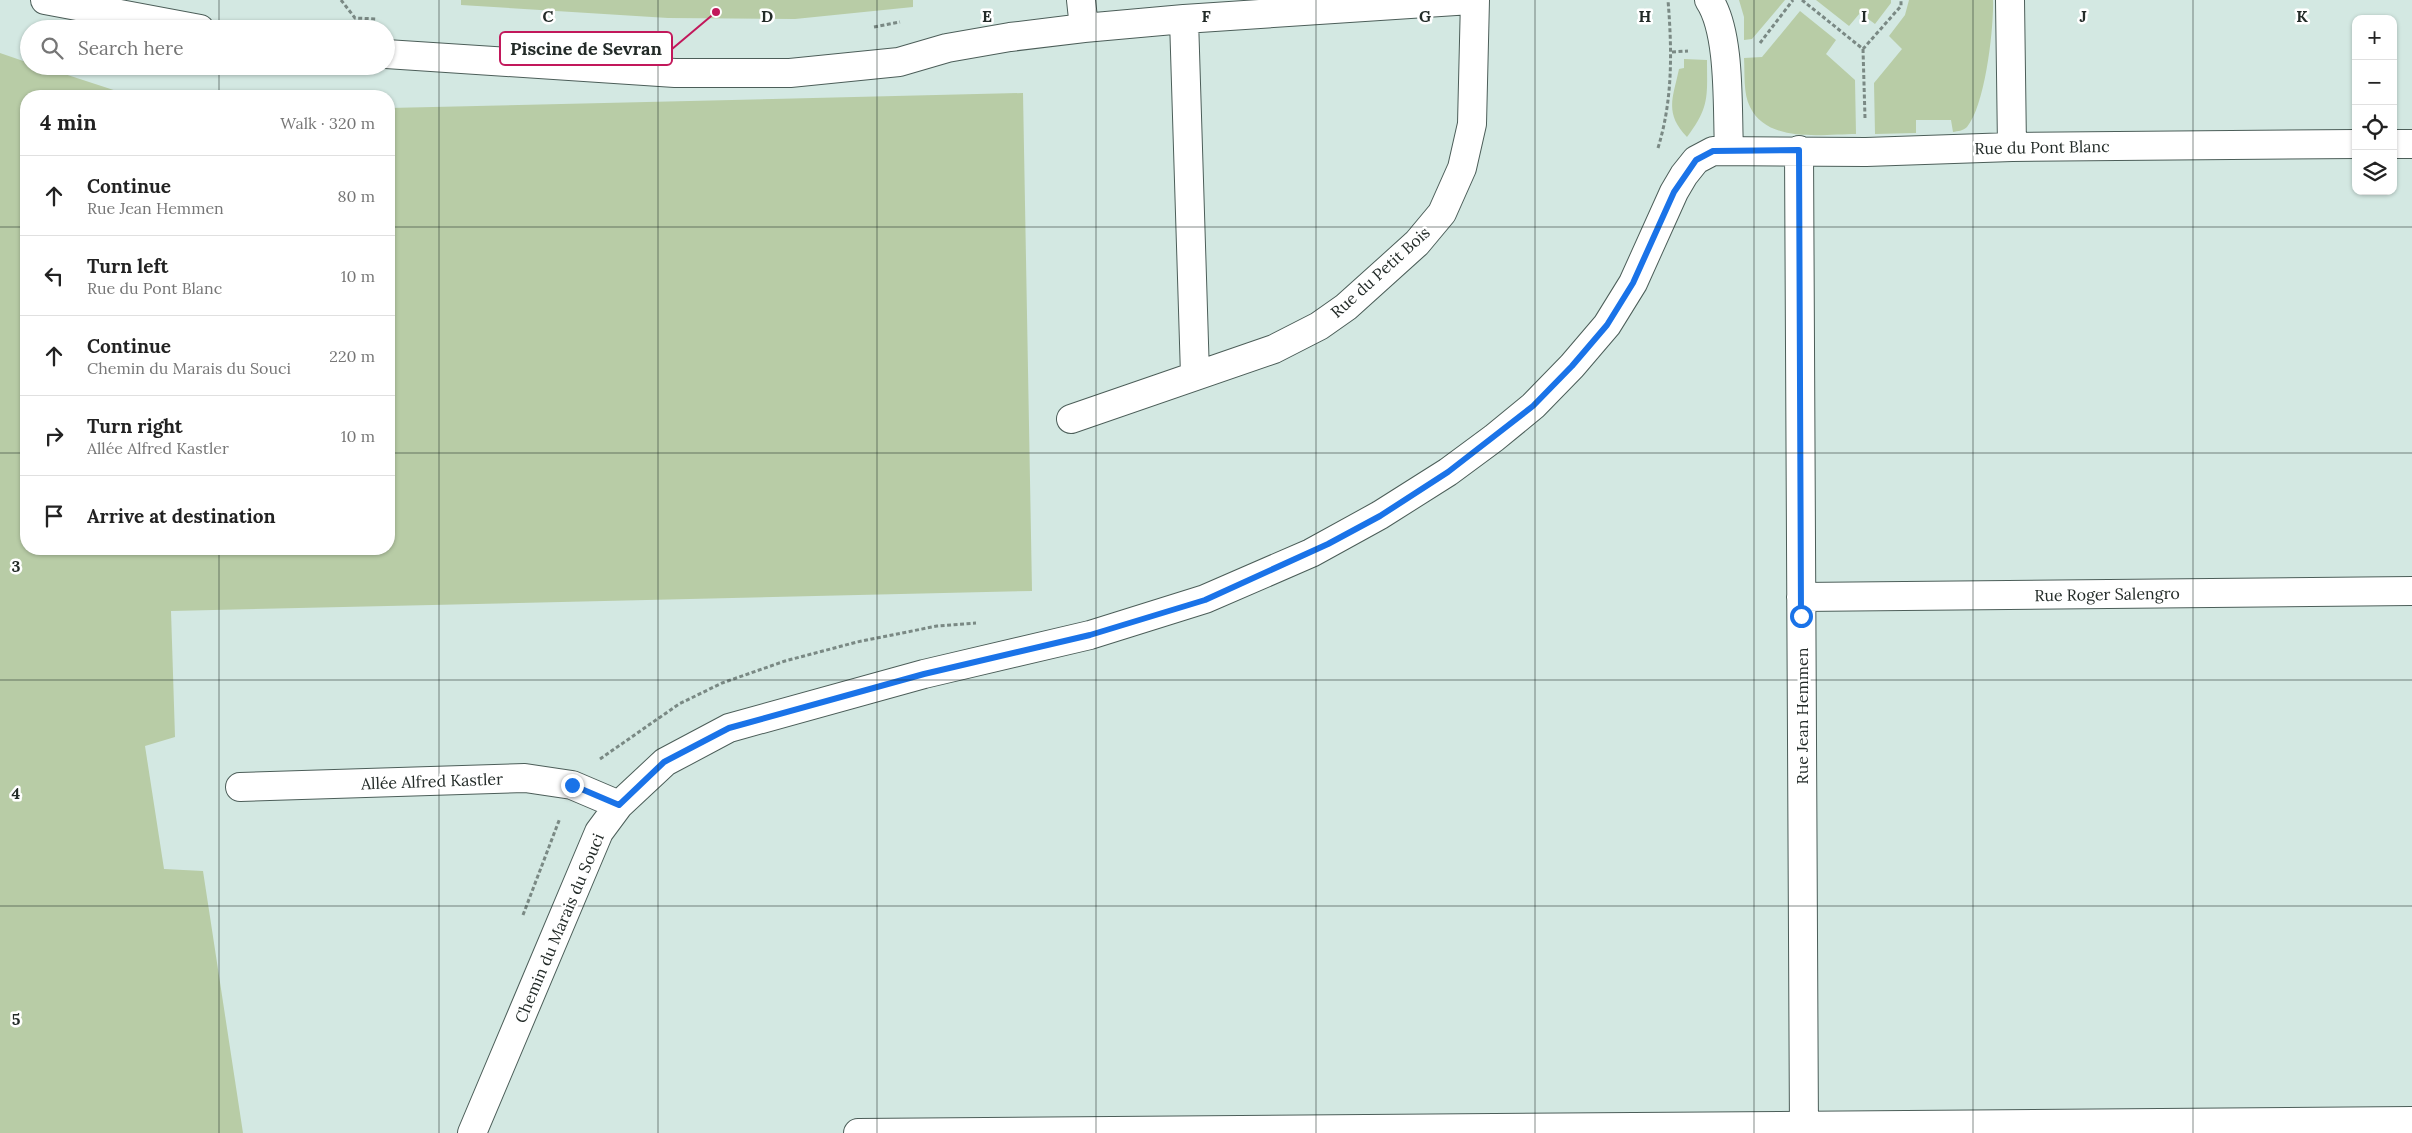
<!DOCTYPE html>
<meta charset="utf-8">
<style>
body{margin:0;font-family:Lora,serif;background:#f6f6f6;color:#222}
.controls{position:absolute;right:15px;top:15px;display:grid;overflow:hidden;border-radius:10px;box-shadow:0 1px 4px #0004}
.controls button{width:45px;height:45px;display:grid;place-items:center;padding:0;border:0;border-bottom:1px solid #e0e0e0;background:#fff;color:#222;font:25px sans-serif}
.stop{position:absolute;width:15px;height:15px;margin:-11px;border:4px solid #1a73e8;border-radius:50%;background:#fff}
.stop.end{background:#1a73e8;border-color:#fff;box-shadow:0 1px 5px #0008}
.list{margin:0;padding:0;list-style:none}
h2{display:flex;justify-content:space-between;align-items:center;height:65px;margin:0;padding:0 20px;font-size:21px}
h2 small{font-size:16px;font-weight:400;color:#767676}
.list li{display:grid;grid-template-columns:32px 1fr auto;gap:15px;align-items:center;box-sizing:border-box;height:80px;padding:0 20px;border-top:1px solid #e0e0e0}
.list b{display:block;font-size:19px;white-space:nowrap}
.list p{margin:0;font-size:16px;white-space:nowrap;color:#767676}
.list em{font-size:16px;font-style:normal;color:#767676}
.icon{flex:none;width:28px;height:28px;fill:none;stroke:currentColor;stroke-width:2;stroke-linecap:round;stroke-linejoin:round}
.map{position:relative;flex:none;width:2412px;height:1133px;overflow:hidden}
.search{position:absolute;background:#fff;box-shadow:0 1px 4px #0004;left:20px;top:20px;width:375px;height:55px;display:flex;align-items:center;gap:12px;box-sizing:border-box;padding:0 18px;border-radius:28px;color:#767676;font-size:19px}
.panel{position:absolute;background:#fff;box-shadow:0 1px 4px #0004;left:20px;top:90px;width:375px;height:465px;border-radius:20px}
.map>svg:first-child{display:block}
.green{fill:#b8cca6}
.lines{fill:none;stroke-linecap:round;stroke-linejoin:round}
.street-casing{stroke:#4c5e59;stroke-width:30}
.path{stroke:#7a8984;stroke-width:3;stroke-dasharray:4 2.5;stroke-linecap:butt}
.street{stroke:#fff;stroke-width:28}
.route{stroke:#1a73e8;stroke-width:6}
.grid{fill:none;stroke:#232b28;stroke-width:1;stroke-opacity:0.55}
.labels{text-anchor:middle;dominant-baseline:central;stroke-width:5;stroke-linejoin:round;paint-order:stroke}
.street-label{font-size:16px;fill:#232b28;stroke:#fff}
.grid-label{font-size:16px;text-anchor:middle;font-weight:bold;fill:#232b28;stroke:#fff;stroke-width:5;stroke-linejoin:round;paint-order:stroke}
.leader{fill:none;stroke:#c2185b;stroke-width:2}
.callout-dot{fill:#c2185b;stroke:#fff;stroke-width:2}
.callout{fill:#fff;stroke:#c2185b;stroke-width:2}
.callout-label{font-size:18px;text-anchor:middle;font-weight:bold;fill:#232b28}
</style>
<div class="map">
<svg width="2412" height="1133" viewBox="0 0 2412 1133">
<rect width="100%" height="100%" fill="#d3e8e2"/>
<path class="green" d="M 461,0 L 913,0 L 913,7 L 795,19 L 668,18 L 461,5 Z
M 1739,0 L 1785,0 L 1752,39 L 1744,40 L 1744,17 Z
M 1816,0 L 1891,0 L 1891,3 L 1875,24 L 1860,13 L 1849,26 Z
M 1909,0 L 1993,0 C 1994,28 1985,106 1967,127 C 1963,131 1958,131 1953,132 L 1951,120 L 1916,120 L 1916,133 L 1875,134 L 1874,83 L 1902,49 L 1889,36 L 1905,15 Z
M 1800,11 L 1836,40 L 1826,54 L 1855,80 L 1856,134 C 1824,134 1768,144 1750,107 C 1743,93 1745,74 1744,58 L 1762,57 Z
M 0,53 L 29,63 L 29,66 L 40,66 L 132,96 L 26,96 L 26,549 L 389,549 L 389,108 L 1023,93 L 1032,591 L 171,611 L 175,737 L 145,746 L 164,869 L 203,871 L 243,1133 L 0,1133 Z
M 1684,59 L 1707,60 C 1707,96 1710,107 1687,137 C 1664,113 1673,98 1679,69 L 1684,68 Z"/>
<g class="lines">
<defs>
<path id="street" d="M 45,0 L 200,29
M 1081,0 L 1084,28
M 1709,0 C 1731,33 1727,108 1729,149
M 2010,0 L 2012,147
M 1184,19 L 1195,375
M 386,54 L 675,73 L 790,73 L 899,62 L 947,48 L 1010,37 L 1084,28 L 1184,19 L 1471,0
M 2393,144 L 2412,144
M 1799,150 L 1804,1133
M 1071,419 L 1274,349 L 1319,326 L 1346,307 L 1417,243 L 1442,213 L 1462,168 L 1472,124 L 1475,0
M 1801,597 L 2412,591
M 240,787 L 525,778 L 572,785 L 619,805
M 472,1133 L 599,832 L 619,805 L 665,762 L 729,728 L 924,674 L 1090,635 L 1205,599 L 1311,553 L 1380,515 L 1448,472 L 1494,438 L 1533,406 L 1572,366 L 1607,325 L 1633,283 L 1674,192 L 1684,175 L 1696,160 L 1713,151 L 1866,152 L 2012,147 L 2356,144
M 858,1133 L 2412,1121"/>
</defs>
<use href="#street" class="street-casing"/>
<path class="path" d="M 341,0 L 355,18 L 377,19
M 1802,0 L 1863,49 L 1901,6 L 1901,0
M 874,27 L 900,22
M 1760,43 L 1793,0
M 1863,49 L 1865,118
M 1672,52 L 1688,51
M 1658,148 C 1673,99 1672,50 1668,0
M 600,759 L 679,704 L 722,683 L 785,661 L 857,642 L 937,626 L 976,623
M 523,915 L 560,818"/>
<use href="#street" class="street"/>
</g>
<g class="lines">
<path class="route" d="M 572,785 L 619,805 L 664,762 L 729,728 L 924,674 L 1090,635 L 1205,600 L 1328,544 L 1380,516 L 1448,472 L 1533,406 L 1572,366 L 1607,325 L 1633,283 L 1674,192 L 1696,160 L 1713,151 L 1799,150 L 1801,616"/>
</g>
<path class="grid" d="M 219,0 L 219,29M 439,0 L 439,1133M 658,0 L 658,1133M 877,0 L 877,1133M 1096,0 L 1096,1133M 1316,0 L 1316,1133M 1535,0 L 1535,1133M 1754,0 L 1754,1133M 1973,0 L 1973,1133M 2193,0 L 2193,1133M 219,66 L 219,96M 0,227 L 26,227M 389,227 L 2412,227M 0,453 L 26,453M 389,453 L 2412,453M 219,549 L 219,1133M 0,680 L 2412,680M 0,906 L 2412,906"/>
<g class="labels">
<g class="street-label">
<text transform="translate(2042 147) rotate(-1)">Rue du Pont Blanc</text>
<text transform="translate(1380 272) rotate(-42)">Rue du Petit Bois</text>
<text transform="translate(2107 594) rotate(-1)">Rue Roger Salengro</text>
<text transform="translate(1802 716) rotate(-90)">Rue Jean Hemmen</text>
<text transform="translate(432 781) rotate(-2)">Allée Alfred Kastler</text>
<text transform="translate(559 928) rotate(-67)">Chemin du Marais du Souci</text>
</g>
</g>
<g class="grid-label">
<text x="548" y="22">C</text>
<text x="767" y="22">D</text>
<text x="987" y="22">E</text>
<text x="1206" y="22">F</text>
<text x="1425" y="22">G</text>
<text x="1645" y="22">H</text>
<text x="1864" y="22">I</text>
<text x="2083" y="22">J</text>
<text x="2302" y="22">K</text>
<text x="16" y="572">3</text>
<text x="16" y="799">4</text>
<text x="16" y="1025">5</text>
</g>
<path class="leader" d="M716 12L672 49"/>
<circle class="callout-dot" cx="716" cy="12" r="5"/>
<rect class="callout" x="500" y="32" width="172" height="33" rx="5"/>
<g class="callout-label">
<text x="586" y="55">Piscine de Sevran</text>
</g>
</svg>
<div class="controls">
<button>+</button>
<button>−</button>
<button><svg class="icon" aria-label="locate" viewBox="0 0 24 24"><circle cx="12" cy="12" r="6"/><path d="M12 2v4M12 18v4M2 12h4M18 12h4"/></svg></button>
<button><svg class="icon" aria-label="layers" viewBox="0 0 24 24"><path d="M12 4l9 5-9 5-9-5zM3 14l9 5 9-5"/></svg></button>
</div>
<div class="stop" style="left:1801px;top:616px"></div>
<div class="stop end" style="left:572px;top:785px"></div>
<div class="search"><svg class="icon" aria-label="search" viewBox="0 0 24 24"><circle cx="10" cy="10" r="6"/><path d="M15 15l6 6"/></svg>Search here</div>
<section class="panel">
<h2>4 min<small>Walk · 320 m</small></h2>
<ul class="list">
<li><svg class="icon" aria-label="ahead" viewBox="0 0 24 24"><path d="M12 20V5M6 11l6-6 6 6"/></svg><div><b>Continue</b><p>Rue Jean Hemmen</p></div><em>80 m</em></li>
<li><svg class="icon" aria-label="left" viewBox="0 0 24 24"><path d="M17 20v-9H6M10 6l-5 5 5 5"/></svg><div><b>Turn left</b><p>Rue du Pont Blanc</p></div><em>10 m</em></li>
<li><svg class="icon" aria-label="ahead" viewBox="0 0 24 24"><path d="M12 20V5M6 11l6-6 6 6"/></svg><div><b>Continue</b><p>Chemin du Marais du Souci</p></div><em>220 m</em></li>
<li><svg class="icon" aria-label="right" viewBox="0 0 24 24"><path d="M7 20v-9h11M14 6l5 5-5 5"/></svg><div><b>Turn right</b><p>Allée Alfred Kastler</p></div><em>10 m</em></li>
<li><svg class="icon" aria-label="arrive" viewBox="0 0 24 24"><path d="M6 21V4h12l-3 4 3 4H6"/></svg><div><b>Arrive at destination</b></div></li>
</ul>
</section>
</div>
